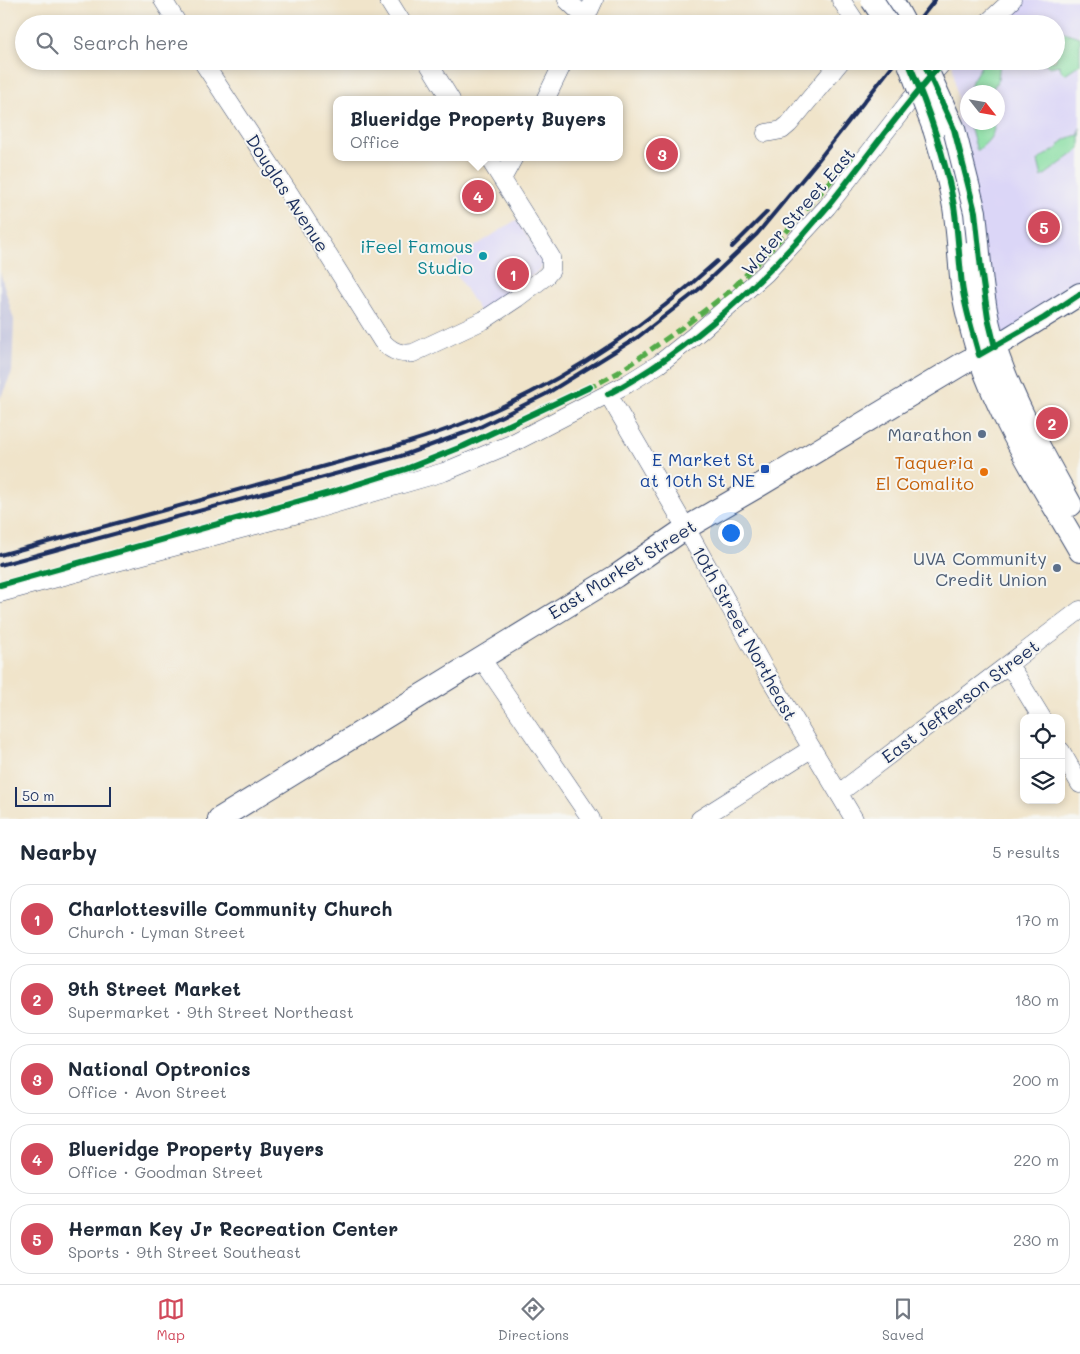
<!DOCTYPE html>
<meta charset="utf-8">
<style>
body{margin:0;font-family:Mali,sans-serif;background:#f2f2f3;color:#1f2937}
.controls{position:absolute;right:15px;bottom:15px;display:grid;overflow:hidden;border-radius:10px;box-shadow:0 2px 8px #0003}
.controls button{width:45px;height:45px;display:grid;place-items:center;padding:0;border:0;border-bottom:1px solid #e0e1e3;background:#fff;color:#1f2937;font:25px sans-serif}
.compass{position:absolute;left:960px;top:85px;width:45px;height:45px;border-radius:50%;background:#fff;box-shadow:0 2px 8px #0003;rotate:121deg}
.scale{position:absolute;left:15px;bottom:12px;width:96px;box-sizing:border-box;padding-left:5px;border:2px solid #1b2f5e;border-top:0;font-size:14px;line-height:18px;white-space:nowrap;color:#1b2f5e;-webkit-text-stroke:4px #f6f6f2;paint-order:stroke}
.you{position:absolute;left:730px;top:532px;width:18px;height:18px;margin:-12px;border:4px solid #fff;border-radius:50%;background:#1a73e8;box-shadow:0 0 0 8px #1a73e833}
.badge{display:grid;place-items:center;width:32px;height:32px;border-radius:50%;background:#d1495b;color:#fff;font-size:16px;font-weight:700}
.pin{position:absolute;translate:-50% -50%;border:2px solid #fff;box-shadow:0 1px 5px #0006}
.popup{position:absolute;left:333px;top:96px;width:290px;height:65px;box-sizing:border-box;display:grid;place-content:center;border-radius:10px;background:#fff;filter:drop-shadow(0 1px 4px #0005);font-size:16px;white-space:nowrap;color:#747a83}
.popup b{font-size:19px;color:#1f2937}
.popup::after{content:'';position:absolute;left:50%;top:100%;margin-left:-10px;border:10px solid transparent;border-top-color:#fff}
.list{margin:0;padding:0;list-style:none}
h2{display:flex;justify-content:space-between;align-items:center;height:65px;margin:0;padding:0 20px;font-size:21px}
h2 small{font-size:16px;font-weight:400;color:#747a83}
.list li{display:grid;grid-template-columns:32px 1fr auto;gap:15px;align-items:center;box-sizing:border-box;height:70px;margin:0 10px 10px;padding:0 10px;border:1px solid #e0e1e3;border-radius:20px}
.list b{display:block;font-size:19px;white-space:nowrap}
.list p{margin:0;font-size:16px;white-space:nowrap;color:#747a83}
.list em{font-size:16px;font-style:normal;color:#747a83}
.icon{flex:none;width:28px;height:28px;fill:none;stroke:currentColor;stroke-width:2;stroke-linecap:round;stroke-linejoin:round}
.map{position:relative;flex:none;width:1080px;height:819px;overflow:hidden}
.search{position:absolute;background:#fff;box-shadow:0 2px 8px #0003;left:15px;right:15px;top:15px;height:55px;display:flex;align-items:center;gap:12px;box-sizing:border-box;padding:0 18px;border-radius:28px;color:#747a83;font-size:19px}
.sheet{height:465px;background:#fff}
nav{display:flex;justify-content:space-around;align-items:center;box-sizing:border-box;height:70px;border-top:1px solid #e0e1e3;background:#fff;font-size:14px;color:#747a83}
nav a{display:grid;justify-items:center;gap:2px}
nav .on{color:#d1495b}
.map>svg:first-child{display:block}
.built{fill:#dbd6f7;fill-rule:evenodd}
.industrial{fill:#c1c2dd}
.green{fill:#86dda1;stroke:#508680}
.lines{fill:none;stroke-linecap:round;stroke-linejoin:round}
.minor-casing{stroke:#3b4a6e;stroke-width:19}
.major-casing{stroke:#3b4a6e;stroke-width:24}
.minor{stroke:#fff;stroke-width:18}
.major{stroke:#fff;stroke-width:22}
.rail{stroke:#1b2f5e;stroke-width:4}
.major-bridge-casing{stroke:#3b4a6e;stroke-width:24;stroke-linecap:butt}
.major-bridge{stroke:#fff;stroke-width:22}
.quiet{stroke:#52ab49;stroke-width:5;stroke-dasharray:10 5;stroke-linecap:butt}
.cycleway-casing{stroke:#f6f6f2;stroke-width:9}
.cycleway{stroke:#00873e;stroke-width:6}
.culture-dot{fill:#0f9aa8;stroke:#f6f6f2;stroke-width:2}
.service-dot{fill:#5c6f8a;stroke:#f6f6f2;stroke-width:2}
.transit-dot{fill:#1a4fb4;stroke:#f6f6f2;stroke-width:2}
.food-dot{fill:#e8710a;stroke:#f6f6f2;stroke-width:2}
.labels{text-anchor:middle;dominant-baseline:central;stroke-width:4;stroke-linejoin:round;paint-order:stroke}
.street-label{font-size:18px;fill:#1b2f5e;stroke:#f6f6f2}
.culture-label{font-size:18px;fill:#0d838f;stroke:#f6f6f2;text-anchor:end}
.service-label{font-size:18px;fill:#4e5e75;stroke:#f6f6f2;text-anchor:end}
.transit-label{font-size:18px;fill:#164399;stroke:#f6f6f2;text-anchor:end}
.food-label{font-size:18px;fill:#c56008;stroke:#f6f6f2;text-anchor:end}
</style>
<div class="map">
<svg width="1080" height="819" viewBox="0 0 1080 819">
<rect width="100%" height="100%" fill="#f6f6f2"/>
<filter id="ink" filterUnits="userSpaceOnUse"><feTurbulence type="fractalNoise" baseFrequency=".02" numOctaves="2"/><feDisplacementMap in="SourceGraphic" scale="10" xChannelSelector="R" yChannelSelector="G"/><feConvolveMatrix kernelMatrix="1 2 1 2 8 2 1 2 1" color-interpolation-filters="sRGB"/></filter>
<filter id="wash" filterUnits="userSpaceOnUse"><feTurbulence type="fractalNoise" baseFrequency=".0096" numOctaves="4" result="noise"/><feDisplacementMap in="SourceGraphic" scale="20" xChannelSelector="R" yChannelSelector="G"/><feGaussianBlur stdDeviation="1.12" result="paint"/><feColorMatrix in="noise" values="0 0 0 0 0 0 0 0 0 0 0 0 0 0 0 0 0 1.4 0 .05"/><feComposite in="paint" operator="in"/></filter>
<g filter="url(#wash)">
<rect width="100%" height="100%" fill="#f0e4ca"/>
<path class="built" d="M 1012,0 L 1080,0 L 1080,294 L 1006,340 L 994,315 L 956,116 L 957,98 L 952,61 L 1056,61 L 1056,24 L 986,24 ZM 968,92 L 998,92 L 998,122 L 968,122 Z
M 516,220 L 543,260 L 543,265 L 540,270 L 480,312 L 449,263 Z"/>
<path class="industrial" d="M 0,272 L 14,320 L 12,372 L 0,399 Z"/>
<path class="green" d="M 1056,30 L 1080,37 L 1080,64 L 1065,74 L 1062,72 L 1059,65 L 1050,67 L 1042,61 L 1056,61 Z
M 984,61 L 1000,61 L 998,80 L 992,90 L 993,92 L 969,92 L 972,81 Z
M 969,123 L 994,123 C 996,135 986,144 977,151 Z
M 1080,128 L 1080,149 L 1042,177 L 1038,161 C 1043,155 1048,154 1055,150 C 1058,149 1058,147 1060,144 C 1065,139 1072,136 1079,135 Z"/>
</g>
<g filter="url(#ink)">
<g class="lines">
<defs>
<path id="minor" d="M 163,0 L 178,24
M 388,0 L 403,24
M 567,0 L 586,18
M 841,0 L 857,24
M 583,24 L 594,0
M 986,24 L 1012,0
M 202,61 L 291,196 L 382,341 C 391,351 400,355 413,353 L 484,320 L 517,298 L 546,276 L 551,270 L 551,257 L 488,157
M 427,61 L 451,100
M 545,100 L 564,61
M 766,133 L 782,130 L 789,124 L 841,61
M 502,179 L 514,157
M 608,394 L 686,528 L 765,670 L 854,819
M 0,593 L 313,510 L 444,472 L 511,444 L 627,384 L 659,364 L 699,332 L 766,273 L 827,207 L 907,104 L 944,61
M 481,658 L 591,819
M 1006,666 L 1015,674 L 1042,718
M 1061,751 L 1080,784
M 839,793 L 1080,610
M 700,819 L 811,749"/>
<path id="major" d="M 892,0 L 905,24
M 934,129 C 942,155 949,180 954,207 C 958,233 959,259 962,286 C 965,309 972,333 979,356 C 1002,425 1044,488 1080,551
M 978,242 C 981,277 984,313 995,347 C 1013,402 1043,454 1071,505
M 219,819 L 616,576 L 686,528 L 755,488 L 962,364 L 1006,340 L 1080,294"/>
</defs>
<use href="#minor" class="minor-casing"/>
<use href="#major" class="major-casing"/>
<use href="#minor" class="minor"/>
<use href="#major" class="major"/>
<path class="rail" d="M 916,24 L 935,0
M 732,247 L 767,212
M 0,555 C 95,529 190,503 285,477 C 348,459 413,444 474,419 C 563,382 646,326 717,261
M 0,565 L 401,456 L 478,428 L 546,394 L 638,337 L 698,290 L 757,234 L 816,163 L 896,61"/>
<defs>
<path id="major-bridge" d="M 872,0 L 888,24
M 908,61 L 934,129
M 923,61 L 954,129 L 975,212 L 978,242"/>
</defs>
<use href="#major-bridge" class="major-bridge-casing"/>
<use href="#major-bridge" class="major-bridge"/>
<path class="quiet" d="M 587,389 L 619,372 L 687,324 L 730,291 L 773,247 L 852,157"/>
<defs>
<path id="cycleway" d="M 908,61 C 928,107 945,156 954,206 C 958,232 959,259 962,285 C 965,309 973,332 979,355 L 1044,318 L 1080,294
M 923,61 L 954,129 L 975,212 L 981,269 L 988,318 L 995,347
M 608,394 C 689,352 770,276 828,206 C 867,158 902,107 944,61
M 0,585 L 329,493 L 406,469 L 464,446 L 590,387"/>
</defs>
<use href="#cycleway" class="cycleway-casing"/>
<use href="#cycleway" class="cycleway"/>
</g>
</g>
<circle class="culture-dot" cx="483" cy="256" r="5"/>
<g class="service-dot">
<circle cx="982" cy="434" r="5"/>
<circle cx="1057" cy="568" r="5"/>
</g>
<rect class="transit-dot" x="760" y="464" width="10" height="10" rx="2.5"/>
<circle class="food-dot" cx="984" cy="472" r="5"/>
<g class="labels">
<g class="street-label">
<text transform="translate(288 193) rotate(57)">Douglas Avenue</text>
<text transform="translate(798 211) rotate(-49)">Water Street East</text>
<text transform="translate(622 569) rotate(-32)">East Market Street</text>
<text transform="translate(745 633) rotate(61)">10th Street Northeast</text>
<text transform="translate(960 701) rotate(-37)">East Jefferson Street</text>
</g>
<g class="culture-label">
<text x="473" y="246">iFeel Famous<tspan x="473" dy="21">Studio</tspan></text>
</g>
<g class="service-label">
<text x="972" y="434">Marathon</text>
<text x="1047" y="558">UVA Community<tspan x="1047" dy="21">Credit Union</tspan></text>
</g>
<g class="transit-label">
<text x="755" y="459">E Market St<tspan x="755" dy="21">at 10th St NE</tspan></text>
</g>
<g class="food-label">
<text x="974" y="462">Taqueria<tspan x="974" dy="21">El Comalito</tspan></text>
</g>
</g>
</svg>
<div class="controls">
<button><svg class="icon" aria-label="locate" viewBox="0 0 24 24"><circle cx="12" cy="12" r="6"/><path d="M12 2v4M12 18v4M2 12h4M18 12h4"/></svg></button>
<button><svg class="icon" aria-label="layers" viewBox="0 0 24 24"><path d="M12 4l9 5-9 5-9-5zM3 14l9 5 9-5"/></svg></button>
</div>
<svg class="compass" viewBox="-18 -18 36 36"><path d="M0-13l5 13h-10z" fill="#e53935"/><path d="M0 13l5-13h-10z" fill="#747a83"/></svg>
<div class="scale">50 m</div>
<div class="you"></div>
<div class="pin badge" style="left:513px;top:274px">1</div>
<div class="pin badge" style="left:1052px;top:423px">2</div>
<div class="pin badge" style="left:662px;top:154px">3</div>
<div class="pin badge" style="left:478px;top:196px">4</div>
<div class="popup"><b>Blueridge Property Buyers</b>Office</div>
<div class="pin badge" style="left:1044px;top:227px">5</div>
<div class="search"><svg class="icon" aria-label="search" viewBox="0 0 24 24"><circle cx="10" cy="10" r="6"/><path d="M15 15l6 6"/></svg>Search here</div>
</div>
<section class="sheet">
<h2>Nearby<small>5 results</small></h2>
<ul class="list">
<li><span class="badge">1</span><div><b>Charlottesville Community Church</b><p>Church · Lyman Street</p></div><em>170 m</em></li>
<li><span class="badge">2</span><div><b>9th Street Market</b><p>Supermarket · 9th Street Northeast</p></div><em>180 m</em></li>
<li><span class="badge">3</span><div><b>National Optronics</b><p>Office · Avon Street</p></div><em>200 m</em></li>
<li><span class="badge">4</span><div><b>Blueridge Property Buyers</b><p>Office · Goodman Street</p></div><em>220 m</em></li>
<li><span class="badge">5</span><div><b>Herman Key Jr Recreation Center</b><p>Sports · 9th Street Southeast</p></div><em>230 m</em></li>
</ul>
</section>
<nav>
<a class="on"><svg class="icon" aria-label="map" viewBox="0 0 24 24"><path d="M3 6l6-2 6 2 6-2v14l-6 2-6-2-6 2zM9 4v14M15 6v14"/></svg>Map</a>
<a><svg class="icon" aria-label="directions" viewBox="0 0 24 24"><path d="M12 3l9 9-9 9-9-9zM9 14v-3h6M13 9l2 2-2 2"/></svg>Directions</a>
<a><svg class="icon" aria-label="saved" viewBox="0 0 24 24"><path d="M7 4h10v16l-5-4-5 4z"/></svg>Saved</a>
</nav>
